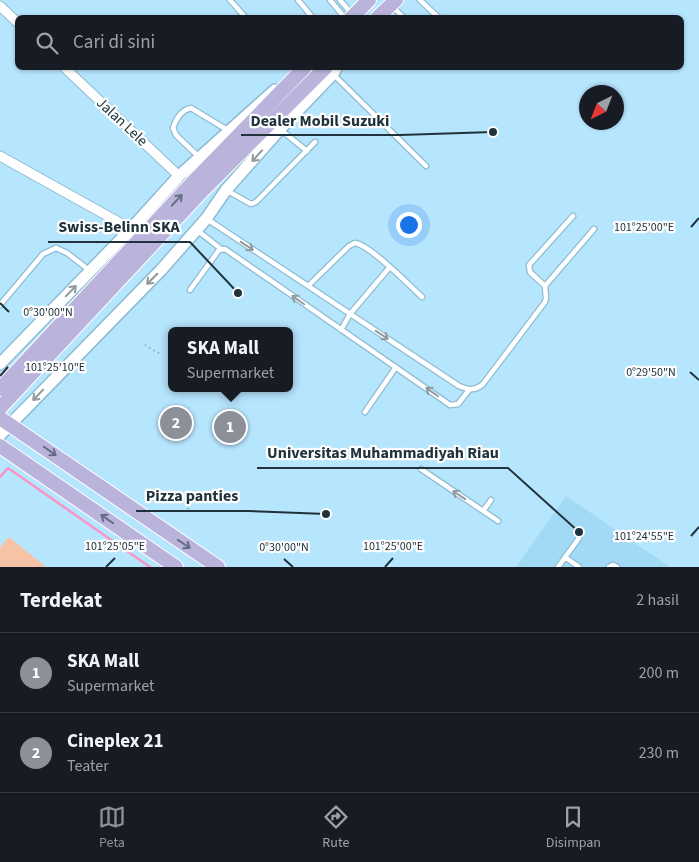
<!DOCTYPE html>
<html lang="id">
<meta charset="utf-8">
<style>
body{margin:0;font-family:"Source Sans 3",sans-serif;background:#20242c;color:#f1f3f6}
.compass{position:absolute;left:579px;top:85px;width:45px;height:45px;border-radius:50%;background:#171b24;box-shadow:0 1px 4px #0004;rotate:222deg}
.you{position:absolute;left:408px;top:224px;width:18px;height:18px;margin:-12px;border:4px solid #fff;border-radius:50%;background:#1a73e8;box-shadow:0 0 0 8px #1a73e833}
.badge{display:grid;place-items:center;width:32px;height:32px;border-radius:50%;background:#8c9099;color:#fff;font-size:16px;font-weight:700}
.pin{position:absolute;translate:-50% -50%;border:2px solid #fff;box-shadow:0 1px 5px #0006}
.popup{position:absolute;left:168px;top:327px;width:125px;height:65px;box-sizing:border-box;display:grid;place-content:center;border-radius:8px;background:#171b24;filter:drop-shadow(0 1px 4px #0005);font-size:16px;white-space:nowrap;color:#9ea1a6}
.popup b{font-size:19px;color:#f1f3f6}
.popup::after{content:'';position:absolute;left:50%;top:100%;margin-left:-10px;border:10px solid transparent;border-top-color:#171b24}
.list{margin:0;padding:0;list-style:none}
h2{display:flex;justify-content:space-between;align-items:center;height:65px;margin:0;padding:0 20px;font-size:21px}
h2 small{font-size:16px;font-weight:400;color:#9ea1a6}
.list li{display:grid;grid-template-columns:32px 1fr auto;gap:15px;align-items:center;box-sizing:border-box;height:80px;padding:0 20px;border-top:1px solid #363941}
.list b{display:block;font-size:19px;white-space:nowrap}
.list p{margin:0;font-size:16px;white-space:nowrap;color:#9ea1a6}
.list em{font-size:16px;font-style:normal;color:#9ea1a6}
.icon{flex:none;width:28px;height:28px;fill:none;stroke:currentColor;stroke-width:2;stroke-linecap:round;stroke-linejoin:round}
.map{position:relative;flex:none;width:699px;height:567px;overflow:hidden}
.search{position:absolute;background:#171b24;box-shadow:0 1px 4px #0004;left:15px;right:15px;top:15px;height:55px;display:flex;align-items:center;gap:12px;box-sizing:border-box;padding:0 18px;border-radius:8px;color:#9ea1a6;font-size:19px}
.sheet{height:225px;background:#171b24}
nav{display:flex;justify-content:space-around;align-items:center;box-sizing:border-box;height:70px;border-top:1px solid #363941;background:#171b24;font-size:14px;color:#9ea1a6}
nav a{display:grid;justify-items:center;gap:2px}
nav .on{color:#8c9099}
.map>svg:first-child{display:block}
.built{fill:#a2daf6}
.green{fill:#f6c3a7}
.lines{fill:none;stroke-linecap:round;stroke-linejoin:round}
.stream{stroke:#f895c5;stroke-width:2.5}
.service-casing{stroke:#8dbcd3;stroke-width:7}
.minor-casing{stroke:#8dbcd3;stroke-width:11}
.tertiary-casing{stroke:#8dbcd3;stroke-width:14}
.primary-casing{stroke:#fff;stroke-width:16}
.path{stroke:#7294a6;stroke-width:2;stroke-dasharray:1 4;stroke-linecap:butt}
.service{stroke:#fff;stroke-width:4.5}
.minor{stroke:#fff;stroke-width:9}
.tertiary{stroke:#fff;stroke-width:11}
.primary{stroke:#bab4dc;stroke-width:14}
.oneway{stroke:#90999e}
.oneway2{stroke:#656d84}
.ticks{fill:none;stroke:#20333c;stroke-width:2}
.labels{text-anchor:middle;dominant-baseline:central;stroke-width:4.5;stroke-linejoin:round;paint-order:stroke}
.street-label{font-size:15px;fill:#20333c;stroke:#fefefe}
.ticks-label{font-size:12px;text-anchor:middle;fill:#20333c;stroke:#fefefe;stroke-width:4.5;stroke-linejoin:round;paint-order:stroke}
.leader{fill:none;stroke:#20333c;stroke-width:2}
.callout-dot{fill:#20333c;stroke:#fefefe;stroke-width:2}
.callout-label{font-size:16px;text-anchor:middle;font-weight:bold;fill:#20333c;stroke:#fefefe;stroke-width:4.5;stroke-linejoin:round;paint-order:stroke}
</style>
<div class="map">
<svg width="699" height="567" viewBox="0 0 699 567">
<rect width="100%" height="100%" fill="#b6e5fe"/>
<path class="built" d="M 566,496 L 670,567 L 516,567 Z"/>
<path class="green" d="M 9,537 L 46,567 L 0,567 L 0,547 Z"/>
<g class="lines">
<path class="stream" d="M 0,477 L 8,468 L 150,567"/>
<defs>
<path id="service" d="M 230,0 L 246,18
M 298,0 L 313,18
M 330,0 L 345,18
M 340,0 L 352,14
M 420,0 L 439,18
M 392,6 L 404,18
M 334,75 L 426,166
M 281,130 L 307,151
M 199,157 L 176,135 L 173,128 C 176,119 182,110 191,108 L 229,131
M 226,190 L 251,204 L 256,202 L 315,142
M 207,219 L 459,386 C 469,390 475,391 483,384 L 545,302 L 546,298 L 545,286 L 594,229
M 197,230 L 221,249
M 308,286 L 349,246 L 355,243 C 370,245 409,285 422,297
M 545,286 L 530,272 L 529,265 L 573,216
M 190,290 L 219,250 L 225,249 L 450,405 L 458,404 L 469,390
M 0,305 L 43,254 L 56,248 L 67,253 L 89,270
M 341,330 L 350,314 L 389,268
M 365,412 L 396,367
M 421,469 L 498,521
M 483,511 L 491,500
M 565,557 L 579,567
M 558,567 L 579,538
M 609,567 L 613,565 L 617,567"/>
<path id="minor" d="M 0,6 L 18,23
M 65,68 L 179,176
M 0,156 L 131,229"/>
<path id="tertiary" d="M 0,364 L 131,229 L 179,176 L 275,90
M 0,435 L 161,270 L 206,219 L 226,190 L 280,129 L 333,74 L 336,68"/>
<path id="primary" d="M 351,18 L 369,0
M 377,18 L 396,0
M 0,389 L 192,183 L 304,68
M 0,408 L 202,191 L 325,68
M 0,418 L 218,567
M 0,446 L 176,567"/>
</defs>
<use href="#service" class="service-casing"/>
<use href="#minor" class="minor-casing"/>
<use href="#tertiary" class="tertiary-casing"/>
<use href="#primary" class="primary-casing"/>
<path class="path" d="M 145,345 L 162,355
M 188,509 L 196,494"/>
<use href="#service" class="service"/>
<use href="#minor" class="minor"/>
<use href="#tertiary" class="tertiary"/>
<use href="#primary" class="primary"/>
</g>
<defs><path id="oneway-shaft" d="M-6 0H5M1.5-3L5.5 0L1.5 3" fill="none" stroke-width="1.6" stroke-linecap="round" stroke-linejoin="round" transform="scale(1.25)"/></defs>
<g class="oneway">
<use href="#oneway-shaft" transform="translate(257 156) rotate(132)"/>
<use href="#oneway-shaft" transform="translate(247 246) rotate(33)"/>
<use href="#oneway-shaft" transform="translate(152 279) rotate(135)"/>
<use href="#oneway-shaft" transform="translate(71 291) rotate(-46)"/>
<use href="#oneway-shaft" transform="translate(298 300) rotate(-145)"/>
<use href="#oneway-shaft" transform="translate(382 335) rotate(33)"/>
<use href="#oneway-shaft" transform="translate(432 392) rotate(-145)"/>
<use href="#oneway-shaft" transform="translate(38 395) rotate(134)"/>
<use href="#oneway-shaft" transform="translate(459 495) rotate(-146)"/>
</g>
<g class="oneway2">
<use href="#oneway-shaft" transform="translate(177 200) rotate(-47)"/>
<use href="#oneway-shaft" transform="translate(50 451) rotate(35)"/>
<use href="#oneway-shaft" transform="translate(107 519) rotate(-145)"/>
<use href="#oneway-shaft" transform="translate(184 544) rotate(34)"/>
</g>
<path class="ticks" d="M 691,227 L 699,218M 0,303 L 9,312M 690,372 L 699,380M 0,376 L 8,367M 691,536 L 699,527M 284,559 L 293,567M 106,567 L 115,558M 385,567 L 393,558"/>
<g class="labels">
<g class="street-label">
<text transform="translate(122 122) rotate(43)">Jalan Lele</text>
</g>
</g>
<g class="ticks-label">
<text x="644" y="231">101°25'00"E</text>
<text x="48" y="316">0°30'00"N</text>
<text x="55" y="371">101°25'10"E</text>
<text x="651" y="376">0°29'50"N</text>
<text x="644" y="540">101°24'55"E</text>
<text x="115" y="550">101°25'05"E</text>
<text x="393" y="550">101°25'00"E</text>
<text x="284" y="551">0°30'00"N</text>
</g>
<path class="leader" d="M493 132L400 135H241M238 293L190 242H48M579 532L508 468H257M326 514L248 511H136"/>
<g class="callout-dot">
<circle cx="493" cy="132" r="5"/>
<circle cx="238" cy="293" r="5"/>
<circle cx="579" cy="532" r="5"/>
<circle cx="326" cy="514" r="5"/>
</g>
<g class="callout-label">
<text x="320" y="126">Dealer Mobil Suzuki</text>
<text x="119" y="232">Swiss-Belinn SKA</text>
<text x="383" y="458">Universitas Muhammadiyah Riau</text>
<text x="192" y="501">Pizza panties</text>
</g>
</svg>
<svg class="compass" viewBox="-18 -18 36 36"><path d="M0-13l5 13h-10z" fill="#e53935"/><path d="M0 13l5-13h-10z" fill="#9ea1a6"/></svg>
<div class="you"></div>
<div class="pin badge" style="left:230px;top:427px">1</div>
<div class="popup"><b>SKA Mall</b>Supermarket</div>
<div class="pin badge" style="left:176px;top:423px">2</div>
<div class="search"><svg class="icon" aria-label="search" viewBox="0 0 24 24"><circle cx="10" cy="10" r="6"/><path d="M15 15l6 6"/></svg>Cari di sini</div>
</div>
<section class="sheet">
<h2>Terdekat<small>2 hasil</small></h2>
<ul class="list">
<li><span class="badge">1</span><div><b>SKA Mall</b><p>Supermarket</p></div><em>200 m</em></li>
<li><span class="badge">2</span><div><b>Cineplex 21</b><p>Teater</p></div><em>230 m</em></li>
</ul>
</section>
<nav>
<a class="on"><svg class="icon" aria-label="map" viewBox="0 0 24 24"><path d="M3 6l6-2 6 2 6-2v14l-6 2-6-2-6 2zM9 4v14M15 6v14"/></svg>Peta</a>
<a><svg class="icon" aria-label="directions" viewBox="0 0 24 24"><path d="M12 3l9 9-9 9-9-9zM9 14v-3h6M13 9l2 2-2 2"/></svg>Rute</a>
<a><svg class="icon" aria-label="saved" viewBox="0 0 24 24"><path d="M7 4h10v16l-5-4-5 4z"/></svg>Disimpan</a>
</nav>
